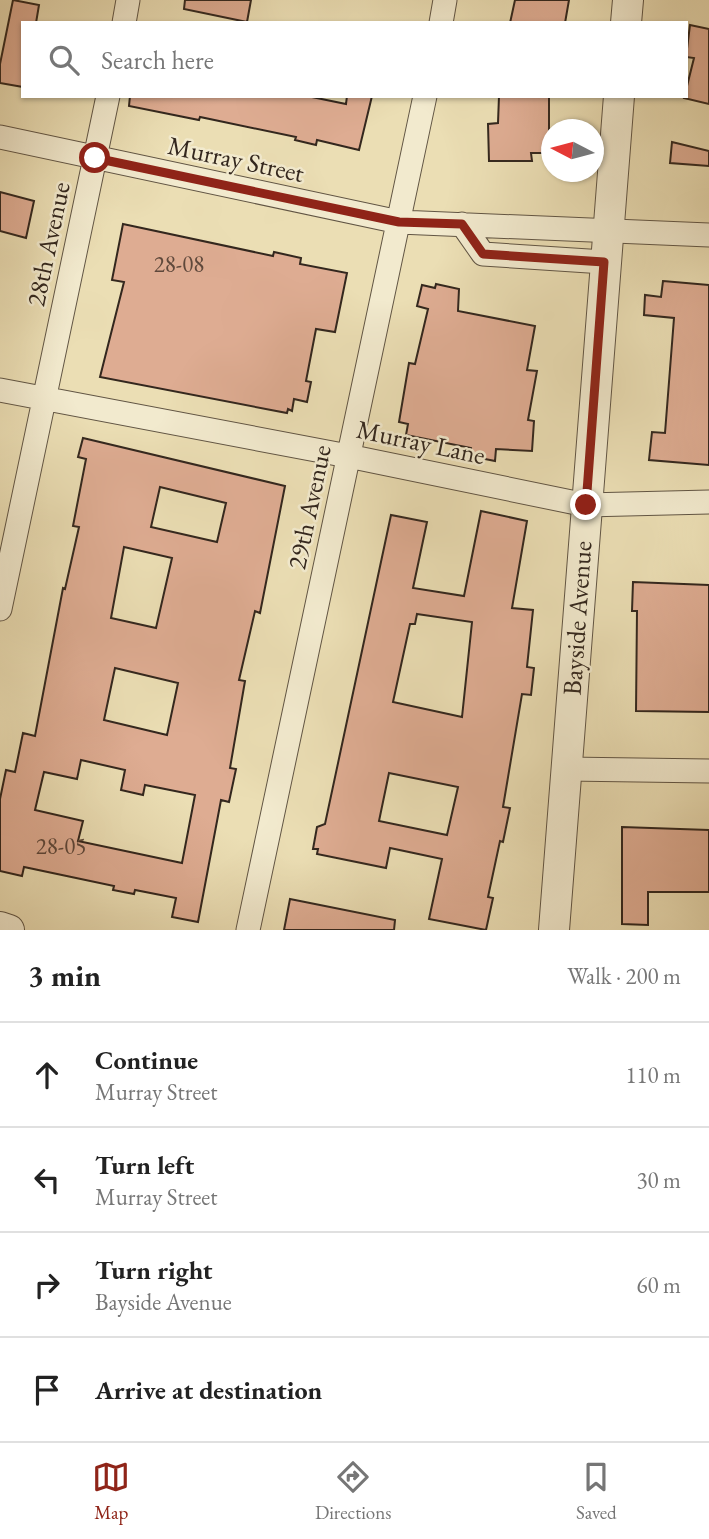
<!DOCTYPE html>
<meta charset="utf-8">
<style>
body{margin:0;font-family:"EB Garamond",serif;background:#f2f2f2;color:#222}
.compass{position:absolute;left:541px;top:119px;width:63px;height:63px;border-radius:50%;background:#fff;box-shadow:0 2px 5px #0004;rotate:276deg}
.stop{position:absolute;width:21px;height:21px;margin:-16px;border:5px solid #8f2418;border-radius:50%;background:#fff}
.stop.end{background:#8f2418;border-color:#fff;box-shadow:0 2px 7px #0008}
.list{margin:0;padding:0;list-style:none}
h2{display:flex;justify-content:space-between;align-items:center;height:91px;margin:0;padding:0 28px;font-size:30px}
h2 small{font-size:23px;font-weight:400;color:#767676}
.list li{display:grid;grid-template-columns:46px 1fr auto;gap:21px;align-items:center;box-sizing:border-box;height:105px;padding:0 28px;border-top:2px solid #e0e0e0}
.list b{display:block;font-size:26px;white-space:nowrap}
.list p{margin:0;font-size:23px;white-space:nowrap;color:#767676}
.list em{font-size:23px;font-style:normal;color:#767676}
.icon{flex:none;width:38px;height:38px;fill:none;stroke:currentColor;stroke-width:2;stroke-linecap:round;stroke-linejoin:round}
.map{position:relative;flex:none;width:709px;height:930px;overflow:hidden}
.search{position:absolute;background:#fff;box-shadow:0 2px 5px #0004;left:21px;right:21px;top:21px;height:77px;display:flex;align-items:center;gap:18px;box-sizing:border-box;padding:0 24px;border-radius:0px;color:#767676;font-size:26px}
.sheet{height:511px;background:#fff}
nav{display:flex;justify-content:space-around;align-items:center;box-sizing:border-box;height:98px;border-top:2px solid #e0e0e0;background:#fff;font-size:19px;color:#767676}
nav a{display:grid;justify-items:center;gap:4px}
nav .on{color:#8f2418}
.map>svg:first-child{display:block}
.building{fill:#deac92;stroke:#33271e;stroke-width:2;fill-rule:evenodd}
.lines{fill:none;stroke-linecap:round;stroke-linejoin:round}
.minor-casing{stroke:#615544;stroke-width:25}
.tertiary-casing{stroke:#615544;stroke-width:32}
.minor{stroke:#f2eace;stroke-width:23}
.tertiary{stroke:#f2eace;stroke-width:30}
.route{stroke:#8f2418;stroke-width:9}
.labels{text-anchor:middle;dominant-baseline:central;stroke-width:5;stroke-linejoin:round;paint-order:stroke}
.number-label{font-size:23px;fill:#5e483b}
.street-label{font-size:26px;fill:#33271e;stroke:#f2eace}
</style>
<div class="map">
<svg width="709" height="930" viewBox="0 0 709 930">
<rect width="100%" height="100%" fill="#ebdeb4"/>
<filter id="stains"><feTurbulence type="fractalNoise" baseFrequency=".00286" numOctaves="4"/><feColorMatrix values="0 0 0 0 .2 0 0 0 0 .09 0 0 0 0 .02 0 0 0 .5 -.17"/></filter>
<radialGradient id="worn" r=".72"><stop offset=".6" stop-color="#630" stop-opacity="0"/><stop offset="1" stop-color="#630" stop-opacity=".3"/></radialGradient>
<path class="building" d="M 13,0 L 39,5 L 36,23 L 23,23 L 23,87 L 0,83 L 0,64 Z
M 185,0 L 251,0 L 247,22 L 184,9 Z
M 515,0 L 569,0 L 565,23 L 510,23 Z
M 690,25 L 709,29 L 709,104 L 684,98 L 694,58 L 686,57 Z
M 130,96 L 307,96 L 346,104 L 347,96 L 372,96 L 359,150 L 317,140 L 316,145 L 295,140 L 296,137 L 200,117 L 199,120 L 129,106 Z
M 499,96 L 549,96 L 549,153 L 531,153 L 532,161 L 489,161 L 488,124 L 498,123 Z
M 672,142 L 709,151 L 709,166 L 670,163 Z
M 0,192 L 34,201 L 26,238 L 0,231 Z
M 123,224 L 273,256 L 274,252 L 301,258 L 300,264 L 347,273 L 335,332 L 316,329 L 306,381 L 311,382 L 307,402 L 294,399 L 292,411 L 288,409 L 287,413 L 100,377 L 124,282 L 112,280 Z
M 663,281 L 709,285 L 709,465 L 649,460 L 652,432 L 665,433 L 674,318 L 644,315 L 645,295 L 661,297 Z
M 436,284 L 459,289 L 458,311 L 535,326 L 527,370 L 537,371 L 528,420 L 534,421 L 532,451 L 496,449 L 495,461 L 470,456 L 471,448 L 406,435 L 408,424 L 399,422 L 409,363 L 415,364 L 428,309 L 417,306 L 422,285 L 435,288 Z
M 83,438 L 285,486 L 260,613 L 255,611 L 239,680 L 245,681 L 230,768 L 236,769 L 229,802 L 221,800 L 198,922 L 172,917 L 176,898 L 135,890 L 134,894 L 113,890 L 114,886 L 24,867 L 22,876 L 0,871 L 0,799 L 6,770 L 15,772 L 23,733 L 35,736 L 63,588 L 65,589 L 79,527 L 73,526 L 86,459 L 78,457 ZM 160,487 L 226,503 L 217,542 L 151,527 ZM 124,547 L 172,558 L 156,628 L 111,618 ZM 115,668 L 178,683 L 167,735 L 104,720 ZM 81,760 L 125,770 L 121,790 L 143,795 L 145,785 L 195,795 L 182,863 L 78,841 L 83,821 L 35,810 L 44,772 L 77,779 Z
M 481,511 L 527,521 L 512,608 L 533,610 L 527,667 L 534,668 L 531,695 L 522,694 L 503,807 L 510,808 L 503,842 L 500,841 L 488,897 L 493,898 L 486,930 L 429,919 L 442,859 L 390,848 L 386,868 L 317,854 L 318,849 L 313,849 L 317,827 L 325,824 L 391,515 L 427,522 L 413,588 L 464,596 ZM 417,614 L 472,622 L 462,717 L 393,702 L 410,624 L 415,624 ZM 389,773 L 458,787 L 447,835 L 379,821 Z
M 633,582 L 709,585 L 709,712 L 636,711 L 637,611 L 632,611 Z
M 622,827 L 709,830 L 709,892 L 648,892 L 648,925 L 622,924 Z
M 290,899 L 395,920 L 394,930 L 284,930 Z"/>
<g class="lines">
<defs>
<path id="minor" d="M 124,23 L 128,0
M 441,23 L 445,0
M 0,137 L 399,222 L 709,235
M 462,224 L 483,254 L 604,262
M 0,390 L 348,456 L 586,505 L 709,502
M 0,609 L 108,96
M 566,769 L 709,771
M 248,930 L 425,96"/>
<path id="tertiary" d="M 626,23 L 628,0
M 0,927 L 9,930
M 554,930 L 619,96"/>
</defs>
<use href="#minor" class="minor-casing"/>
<use href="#tertiary" class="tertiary-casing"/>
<use href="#minor" class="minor"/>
<use href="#tertiary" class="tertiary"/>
</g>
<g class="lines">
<path class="route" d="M 95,158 L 399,222 L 462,224 L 483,254 L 604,262 L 586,505"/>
</g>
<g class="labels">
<g class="number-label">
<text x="179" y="264">28-08</text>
<text x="61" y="846">28-05</text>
</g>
<g class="street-label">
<text transform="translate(236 159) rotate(12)">Murray Street</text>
<text transform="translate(48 244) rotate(-78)">28th Avenue</text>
<text transform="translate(421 442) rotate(12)">Murray Lane</text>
<text transform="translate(309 507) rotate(-78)">29th Avenue</text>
<text transform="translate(577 618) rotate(-86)">Bayside Avenue</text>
</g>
</g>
<rect width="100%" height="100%" filter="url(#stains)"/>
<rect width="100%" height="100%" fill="url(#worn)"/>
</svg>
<svg class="compass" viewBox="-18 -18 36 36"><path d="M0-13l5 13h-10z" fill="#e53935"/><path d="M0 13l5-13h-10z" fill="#767676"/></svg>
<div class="stop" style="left:95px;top:158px"></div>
<div class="stop end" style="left:586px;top:505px"></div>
<div class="search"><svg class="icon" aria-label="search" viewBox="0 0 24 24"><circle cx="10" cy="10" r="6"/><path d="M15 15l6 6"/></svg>Search here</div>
</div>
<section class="sheet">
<h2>3 min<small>Walk · 200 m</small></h2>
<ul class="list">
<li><svg class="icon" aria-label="ahead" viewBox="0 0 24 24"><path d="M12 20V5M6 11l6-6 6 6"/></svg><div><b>Continue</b><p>Murray Street</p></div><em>110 m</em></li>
<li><svg class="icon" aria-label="left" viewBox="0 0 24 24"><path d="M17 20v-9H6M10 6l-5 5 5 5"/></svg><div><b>Turn left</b><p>Murray Street</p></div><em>30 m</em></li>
<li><svg class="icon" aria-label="right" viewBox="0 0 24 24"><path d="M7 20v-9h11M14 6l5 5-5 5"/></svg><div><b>Turn right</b><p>Bayside Avenue</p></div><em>60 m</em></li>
<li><svg class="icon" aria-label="arrive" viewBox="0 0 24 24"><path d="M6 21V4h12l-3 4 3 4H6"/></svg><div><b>Arrive at destination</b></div></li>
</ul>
</section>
<nav>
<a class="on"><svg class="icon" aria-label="map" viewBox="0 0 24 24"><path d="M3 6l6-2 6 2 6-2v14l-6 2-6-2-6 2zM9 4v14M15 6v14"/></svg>Map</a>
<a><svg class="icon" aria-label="directions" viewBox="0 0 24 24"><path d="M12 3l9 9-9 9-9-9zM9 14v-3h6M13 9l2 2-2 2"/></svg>Directions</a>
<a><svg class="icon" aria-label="saved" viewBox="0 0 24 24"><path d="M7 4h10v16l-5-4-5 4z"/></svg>Saved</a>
</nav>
